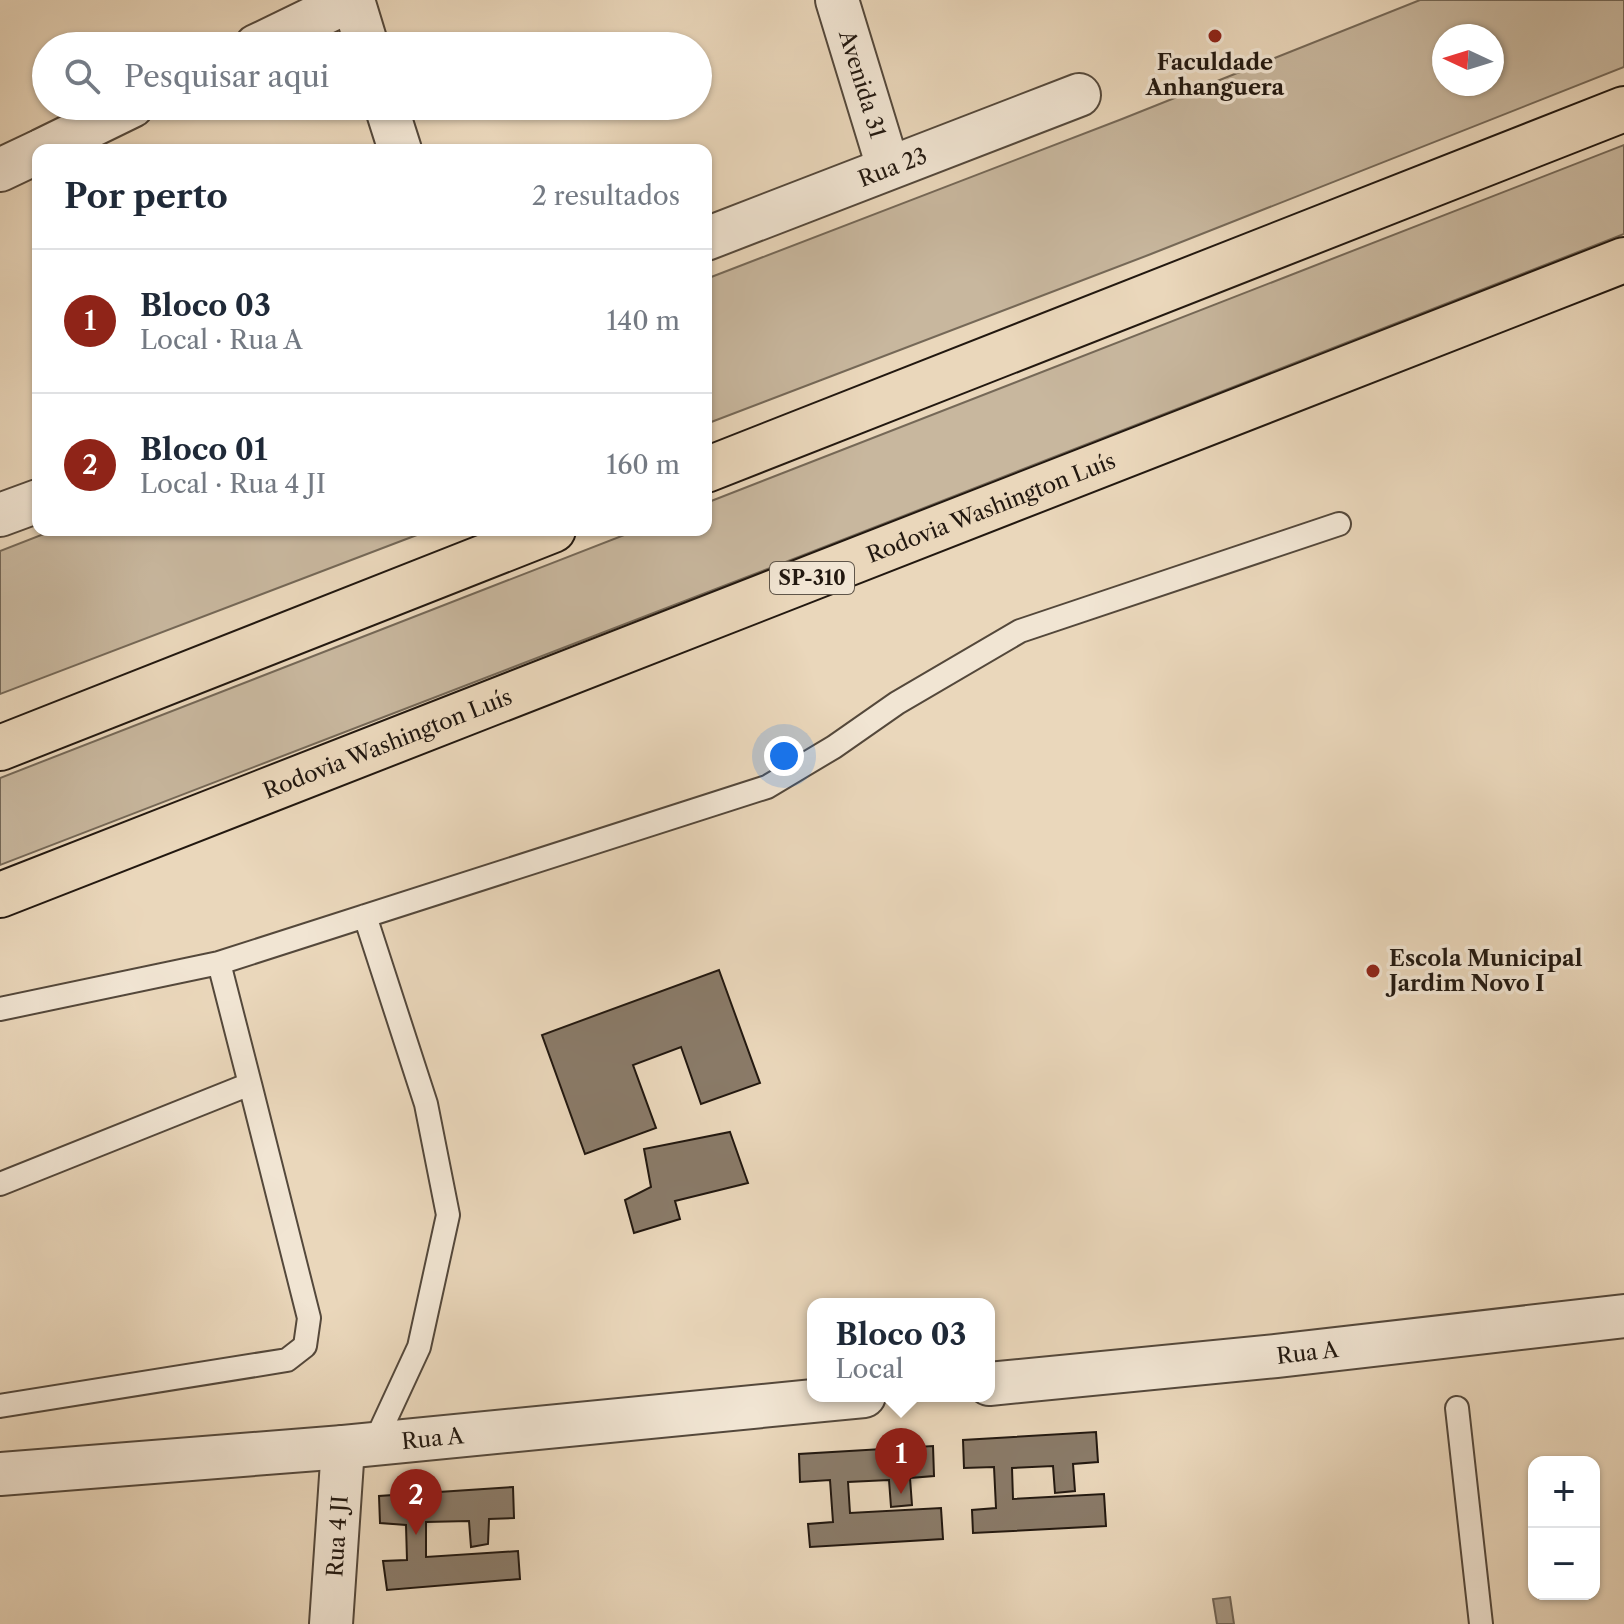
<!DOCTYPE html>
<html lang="pt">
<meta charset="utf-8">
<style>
body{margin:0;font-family:"Libre Caslon Text",serif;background:#f6f6f7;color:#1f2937}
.controls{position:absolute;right:24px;bottom:24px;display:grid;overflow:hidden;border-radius:16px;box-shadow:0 2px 6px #0004}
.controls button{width:72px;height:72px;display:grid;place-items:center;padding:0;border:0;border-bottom:2px solid #e0e1e3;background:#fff;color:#1f2937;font:40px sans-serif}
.compass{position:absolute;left:1432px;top:24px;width:72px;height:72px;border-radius:50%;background:#fff;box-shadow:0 2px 6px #0004;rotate:274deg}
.you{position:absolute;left:784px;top:756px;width:28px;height:28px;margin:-20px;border:6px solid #fff;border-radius:50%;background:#1a73e8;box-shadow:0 0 0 12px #1a73e833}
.badge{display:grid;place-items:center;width:52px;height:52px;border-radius:50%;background:#8f2418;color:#fff;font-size:26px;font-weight:700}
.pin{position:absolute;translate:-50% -66px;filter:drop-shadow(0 2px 4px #0008)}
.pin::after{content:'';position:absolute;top:42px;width:28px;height:24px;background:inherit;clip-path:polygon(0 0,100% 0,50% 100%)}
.popup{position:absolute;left:807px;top:1298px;width:188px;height:104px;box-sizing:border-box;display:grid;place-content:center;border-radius:16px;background:#fff;filter:drop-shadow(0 2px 6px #0005);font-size:26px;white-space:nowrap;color:#747a83}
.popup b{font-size:30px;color:#1f2937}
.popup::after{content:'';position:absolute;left:50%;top:100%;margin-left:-16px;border:16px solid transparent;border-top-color:#fff}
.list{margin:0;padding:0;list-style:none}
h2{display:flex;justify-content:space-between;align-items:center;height:104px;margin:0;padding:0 32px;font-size:34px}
h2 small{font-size:26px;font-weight:400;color:#747a83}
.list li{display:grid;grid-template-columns:52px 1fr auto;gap:24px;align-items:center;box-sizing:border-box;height:144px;padding:0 32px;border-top:2px solid #e0e1e3}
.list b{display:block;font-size:30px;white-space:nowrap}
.list p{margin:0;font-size:26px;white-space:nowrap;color:#747a83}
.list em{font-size:26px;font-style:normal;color:#747a83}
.icon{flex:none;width:44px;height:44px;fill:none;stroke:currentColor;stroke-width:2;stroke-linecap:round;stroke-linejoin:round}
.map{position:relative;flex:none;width:1624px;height:1624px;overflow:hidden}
.search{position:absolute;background:#fff;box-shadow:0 2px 6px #0004;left:32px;top:32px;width:680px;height:88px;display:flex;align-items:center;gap:20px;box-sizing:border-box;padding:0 28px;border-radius:44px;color:#747a83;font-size:30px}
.panel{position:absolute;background:#fff;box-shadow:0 2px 6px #0004;left:32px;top:144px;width:680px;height:392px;border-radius:16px}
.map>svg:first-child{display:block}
.green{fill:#c8b79e;stroke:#756857;stroke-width:2;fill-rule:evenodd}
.water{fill:#a69681;stroke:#716454;stroke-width:2}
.building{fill:#8a7b69;stroke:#221810;stroke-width:2}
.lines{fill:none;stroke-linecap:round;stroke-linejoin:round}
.lane-casing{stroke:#54483b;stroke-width:26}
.street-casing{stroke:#54483b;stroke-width:46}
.highway-casing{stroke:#221810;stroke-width:48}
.lane{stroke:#f1e5d3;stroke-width:22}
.street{stroke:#f1e5d3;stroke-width:42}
.highway{stroke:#ead7bb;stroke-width:44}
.poi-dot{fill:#8f2418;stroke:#f1e5d3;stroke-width:3}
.labels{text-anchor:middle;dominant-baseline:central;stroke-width:7;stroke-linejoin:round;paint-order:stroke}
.shield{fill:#f1e5d3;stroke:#60564a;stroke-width:2}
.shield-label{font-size:20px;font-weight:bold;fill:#221810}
.poi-label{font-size:22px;font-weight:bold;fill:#221810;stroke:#f1e5d3}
.street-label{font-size:22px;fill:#221810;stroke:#f1e5d3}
</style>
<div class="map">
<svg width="1624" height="1624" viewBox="0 0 1624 1624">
<rect width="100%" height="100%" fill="#ead7bb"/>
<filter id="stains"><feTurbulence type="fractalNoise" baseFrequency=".0025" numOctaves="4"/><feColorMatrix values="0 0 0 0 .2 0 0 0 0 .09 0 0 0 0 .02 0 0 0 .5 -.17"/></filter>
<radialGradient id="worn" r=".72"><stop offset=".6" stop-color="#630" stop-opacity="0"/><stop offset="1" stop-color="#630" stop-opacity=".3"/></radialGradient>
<path class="green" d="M 1420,0 L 1624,0 L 1624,67 L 1151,254 L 706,424 L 706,279 L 1122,119 ZM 1444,36 L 1492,36 L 1492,84 L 1444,84 Z
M 1624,145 L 1624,234 L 796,558 L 0,865 L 0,778 L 637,530 L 706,530 L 706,503 Z
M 54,530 L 430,530 L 0,694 L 0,551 Z"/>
<path class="water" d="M 1230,1597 L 1234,1624 L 1217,1624 L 1213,1599 Z"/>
<path class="building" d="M 719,970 L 760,1083 L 701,1104 L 681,1047 L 633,1065 L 656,1128 L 585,1154 L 542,1035 Z
M 730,1132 L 748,1183 L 675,1201 L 680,1219 L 634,1233 L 625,1200 L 651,1187 L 644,1149 Z
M 1096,1432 L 1098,1462 L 1073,1464 L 1075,1491 L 1055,1493 L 1053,1466 L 1012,1468 L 1013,1499 L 1104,1494 L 1106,1526 L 973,1533 L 972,1510 L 996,1508 L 994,1467 L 964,1468 L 963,1440 Z
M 933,1446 L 934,1476 L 910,1478 L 912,1505 L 891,1507 L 889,1480 L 848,1482 L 850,1513 L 941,1508 L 943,1539 L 810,1547 L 808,1524 L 833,1522 L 830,1480 L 800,1482 L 799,1454 Z
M 513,1487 L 514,1518 L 489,1519 L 488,1544 L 471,1547 L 469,1521 L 426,1522 L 426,1557 L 518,1551 L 520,1579 L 387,1590 L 383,1561 L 407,1560 L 406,1525 L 380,1523 L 379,1496 Z"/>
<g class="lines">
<defs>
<path id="lane" d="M 365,916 L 426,1104 L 448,1215 L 419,1347 L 374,1444
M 219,963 L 250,1084
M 0,1009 L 219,963 L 767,787 L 834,747 L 897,703 L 1020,631 L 1339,524
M 0,1184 L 250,1084 L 309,1318 L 305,1346 L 287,1360 L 0,1406
M 1457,1408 L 1481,1624"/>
<g id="street">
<path d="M 353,0 L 367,46"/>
<path id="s1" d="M 837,0 L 888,167"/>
<path d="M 256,46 L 351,0"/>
<path d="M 386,106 L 400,150"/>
<path d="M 42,150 L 132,106"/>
<path d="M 0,170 L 38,152"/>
<path id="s2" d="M 706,239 L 1079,95"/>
<path d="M 0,515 L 38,501"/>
<path id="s3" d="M 989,1384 L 1276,1356 L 1624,1316"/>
<path id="s4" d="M 0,1474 L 343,1447 L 864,1396"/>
<path id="s5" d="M 331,1624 L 343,1447"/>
</g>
<g id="highway">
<path d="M 706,470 L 1624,109"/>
<path d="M 0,748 L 553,530"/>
<path id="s6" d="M 0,895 L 1624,260"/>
</g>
</defs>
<use href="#lane" class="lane-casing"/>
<use href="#street" class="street-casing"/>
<use href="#highway" class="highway-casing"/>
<use href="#lane" class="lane"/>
<use href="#street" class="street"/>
<use href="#highway" class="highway"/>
</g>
<g class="poi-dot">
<circle cx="1215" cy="36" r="8"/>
<circle cx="1373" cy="971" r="8"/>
</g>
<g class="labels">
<rect class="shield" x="770" y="562" width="84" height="32" rx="6"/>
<g class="shield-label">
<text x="812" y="578">SP-310</text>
</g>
<g class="poi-label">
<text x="1215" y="62">Faculdade<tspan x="1215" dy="25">Anhanguera</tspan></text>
<text x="1389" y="958" text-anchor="start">Escola Municipal<tspan x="1389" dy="25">Jardim Novo I</tspan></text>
</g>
<g class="street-label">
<text stroke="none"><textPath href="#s1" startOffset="88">Avenida 31</textPath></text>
<text stroke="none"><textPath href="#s2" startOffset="200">Rua 23</textPath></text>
<text stroke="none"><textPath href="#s6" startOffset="1064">Rodovia Washington Luís</textPath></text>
<text stroke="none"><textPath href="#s6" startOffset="416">Rodovia Washington Luís</textPath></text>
<text stroke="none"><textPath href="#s3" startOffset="320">Rua A</textPath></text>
<text stroke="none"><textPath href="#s4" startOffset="434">Rua A</textPath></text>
<text stroke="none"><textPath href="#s5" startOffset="88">Rua 4 JI</textPath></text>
</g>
</g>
<rect width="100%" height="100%" filter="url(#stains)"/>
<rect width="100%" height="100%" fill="url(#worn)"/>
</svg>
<div class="controls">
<button>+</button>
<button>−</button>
</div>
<svg class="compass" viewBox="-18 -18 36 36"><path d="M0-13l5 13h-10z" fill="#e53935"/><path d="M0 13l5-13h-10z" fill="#747a83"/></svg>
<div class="you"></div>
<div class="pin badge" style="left:901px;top:1494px">1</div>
<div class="popup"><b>Bloco 03</b>Local</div>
<div class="pin badge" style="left:416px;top:1535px">2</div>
<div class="search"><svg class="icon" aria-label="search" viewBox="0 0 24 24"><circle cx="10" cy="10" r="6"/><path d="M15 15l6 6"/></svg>Pesquisar aqui</div>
<section class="panel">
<h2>Por perto<small>2 resultados</small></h2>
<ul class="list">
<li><span class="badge">1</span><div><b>Bloco 03</b><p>Local · Rua A</p></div><em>140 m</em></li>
<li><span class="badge">2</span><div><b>Bloco 01</b><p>Local · Rua 4 JI</p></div><em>160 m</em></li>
</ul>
</section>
</div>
